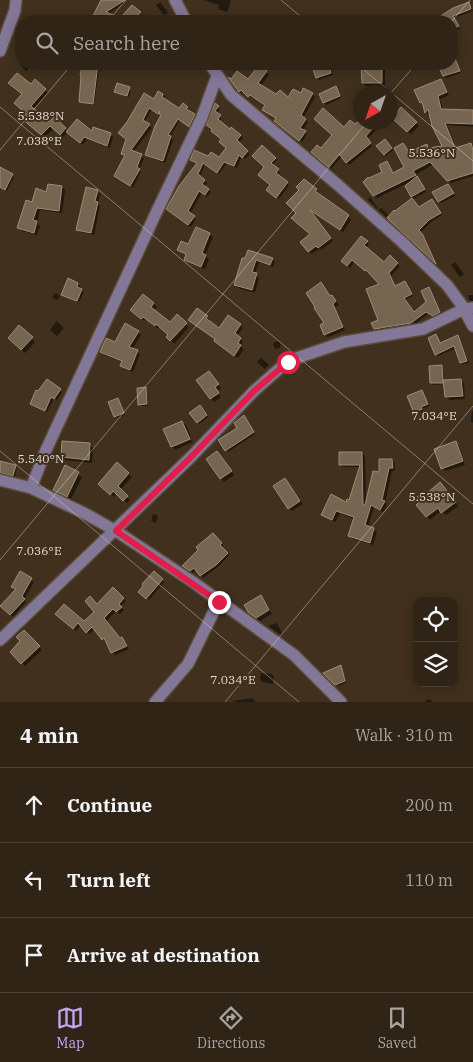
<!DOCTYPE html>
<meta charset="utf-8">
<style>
body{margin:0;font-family:"IBM Plex Serif",serif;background:#3c3023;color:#f1f3f6}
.controls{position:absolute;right:15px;bottom:15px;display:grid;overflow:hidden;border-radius:10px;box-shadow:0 2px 12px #0003}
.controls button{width:45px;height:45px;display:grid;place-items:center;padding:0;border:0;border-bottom:1px solid #4b4135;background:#302416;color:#f1f3f6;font:25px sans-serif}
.compass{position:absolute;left:353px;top:85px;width:45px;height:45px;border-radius:50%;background:#302416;box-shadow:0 2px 12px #0003;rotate:220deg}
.stop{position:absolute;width:15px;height:15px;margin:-11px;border:4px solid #e11d48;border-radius:50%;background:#fff}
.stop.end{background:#e11d48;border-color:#fff;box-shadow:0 1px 5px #0008}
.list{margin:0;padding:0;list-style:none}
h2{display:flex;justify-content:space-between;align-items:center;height:65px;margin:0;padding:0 20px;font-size:21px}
h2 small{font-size:16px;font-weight:400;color:#a8a4a1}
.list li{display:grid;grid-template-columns:32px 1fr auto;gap:15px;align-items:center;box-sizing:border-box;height:75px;padding:0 20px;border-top:1px solid #4b4135}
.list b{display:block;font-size:19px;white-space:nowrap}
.list em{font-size:16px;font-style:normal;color:#a8a4a1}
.icon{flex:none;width:28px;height:28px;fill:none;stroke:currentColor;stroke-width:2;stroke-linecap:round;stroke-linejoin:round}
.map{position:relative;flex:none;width:473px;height:702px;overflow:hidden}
.search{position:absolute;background:#302416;box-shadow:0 2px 12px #0003;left:15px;right:15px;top:15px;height:55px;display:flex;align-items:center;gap:12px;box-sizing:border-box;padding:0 18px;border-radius:20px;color:#a8a4a1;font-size:19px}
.sheet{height:290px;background:#302416}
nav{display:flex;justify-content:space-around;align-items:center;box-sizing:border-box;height:70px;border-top:1px solid #4b4135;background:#302416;font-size:14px;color:#a8a4a1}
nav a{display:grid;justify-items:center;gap:2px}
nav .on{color:#c3a7f2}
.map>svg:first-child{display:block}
.shadow{fill:#0007}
.building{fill:#766550;stroke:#9e8c76}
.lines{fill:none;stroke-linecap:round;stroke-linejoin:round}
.minor-casing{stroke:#5b4c3a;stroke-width:14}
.minor{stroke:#827796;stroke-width:11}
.route{stroke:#e11d48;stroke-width:6}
.ticks{fill:none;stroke:#e6dcd0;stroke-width:1;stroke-opacity:0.45}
.ticks-label{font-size:12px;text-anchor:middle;fill:#e6dcd0;stroke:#40301d;stroke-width:4;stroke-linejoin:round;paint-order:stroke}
</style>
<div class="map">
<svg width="473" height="702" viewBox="0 0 473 702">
<rect width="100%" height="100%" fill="#40301d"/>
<path class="shadow" d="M 105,0 L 122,0 L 124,3 L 108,14 L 121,20 L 132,7 L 142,15 L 136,21 L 99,21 L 96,20 Z
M 203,0 L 231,0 L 227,12 L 221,10 L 218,8 L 219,5 Z
M 160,2 L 168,13 L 164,15 L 156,5 Z
M 469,4 L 473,11 L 454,18 L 460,28 L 452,34 L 452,21 L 443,21 L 440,17 Z
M 165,18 L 168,21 L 160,21 Z
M 452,51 L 461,73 L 446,78 L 439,64 L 452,64 Z
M 20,64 L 21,63 L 36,64 L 26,71 Z
M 84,64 L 103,64 L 105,66 L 102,71 L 99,70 L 94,105 L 83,103 L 81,101 L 81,75 Z
M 312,64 L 329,64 L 333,75 L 319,80 Z
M 382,66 L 385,70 L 385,86 L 366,86 L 363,83 Z
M 260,67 L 269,75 L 261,86 L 277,95 L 289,99 L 301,95 L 312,94 L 315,97 L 303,118 L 308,122 L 303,130 L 307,134 L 302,142 L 278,124 L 277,119 L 266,112 L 267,105 L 253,97 L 252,98 L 244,91 L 242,93 L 240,91 Z
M 35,81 L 48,93 L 33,109 L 49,124 L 54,118 L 68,131 L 110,135 L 113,137 L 110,148 L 87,139 L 83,145 L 68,132 L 63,137 L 54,128 L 45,137 L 25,120 L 31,85 Z
M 441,81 L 449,95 L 440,99 L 443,110 L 473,112 L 473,127 L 447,125 L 456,149 L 470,144 L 473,147 L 473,176 L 451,183 L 434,164 L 415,175 L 426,192 L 413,199 L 406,187 L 412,181 L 377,198 L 374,195 L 387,162 L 394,174 L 406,167 L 403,144 L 409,153 L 426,146 L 430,149 L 444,147 L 430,113 L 429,115 L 426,112 L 424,105 L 421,103 L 416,91 Z
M 336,88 L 341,98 L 326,105 L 324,103 Z
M 129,89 L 131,91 L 129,97 L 115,91 Z
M 163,95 L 165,97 L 164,100 L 180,110 L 187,108 L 189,110 L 188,111 L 197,118 L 192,128 L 180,120 L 170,137 L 173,140 L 165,163 L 149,157 L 147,155 L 162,116 L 152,109 L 145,122 L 152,128 L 133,152 L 144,158 L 139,170 L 141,172 L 133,187 L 115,176 L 126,156 L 122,153 L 127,139 L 122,135 L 155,101 Z
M 216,105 L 220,109 L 217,114 L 222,118 L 219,122 L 230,130 L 232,129 L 243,138 L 238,143 L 250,154 L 245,159 L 242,156 L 237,168 L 227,163 L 219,174 L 205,164 L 200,177 L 207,183 L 204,187 L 211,192 L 207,197 L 202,192 L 190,214 L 196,219 L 191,227 L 170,212 L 198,164 L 191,160 L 209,158 L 219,158 L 227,148 L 223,139 L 210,127 Z
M 402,109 L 419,126 L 411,134 L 393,118 Z
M 360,120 L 360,122 L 381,122 L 373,128 L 376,130 L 367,139 L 372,146 L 349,165 L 342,156 L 332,168 L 336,172 L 315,155 L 344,129 L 355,126 Z
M 384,140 L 393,150 L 386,156 L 378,146 Z
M 262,147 L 277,160 L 272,165 L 280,172 L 277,175 L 289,185 L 279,199 L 268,190 L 271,185 L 266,167 Z
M 0,169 L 14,177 L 7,191 L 0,187 Z
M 304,180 L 319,193 L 317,195 L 351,219 L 343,232 L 309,209 L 333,241 L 321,250 L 320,248 L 312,254 L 309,251 L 311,234 L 298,213 L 300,190 Z
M 448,185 L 455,196 L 441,203 L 439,201 Z
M 62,187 L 65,190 L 62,213 L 40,210 L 37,223 L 40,226 L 37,235 L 22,231 L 19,228 L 33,203 L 48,193 Z
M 97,191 L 100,194 L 98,204 L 100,206 L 94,235 L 81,232 L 78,229 Z
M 370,197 L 379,210 L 381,208 L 388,215 L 386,217 L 368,200 Z
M 432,200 L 442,215 L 431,222 L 420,233 L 426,239 L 436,263 L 388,218 L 419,208 Z
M 209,234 L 213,237 L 205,256 L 209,259 L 205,269 L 189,263 L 186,259 L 187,256 L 179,250 Z
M 362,237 L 369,244 L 366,248 L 384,264 L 390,257 L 400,266 L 391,276 L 396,287 L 405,282 L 407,285 L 413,296 L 405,300 L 414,313 L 427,302 L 431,291 L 442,315 L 436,318 L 429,313 L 414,325 L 378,331 L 375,329 L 380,320 L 381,284 L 369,271 L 368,272 L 355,261 L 350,268 L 345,264 Z
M 243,259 L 272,259 L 275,262 L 273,267 L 259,262 L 255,274 L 259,278 L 255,293 L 238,288 L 235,285 Z
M 455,262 L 464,274 L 460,277 L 451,265 Z
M 78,284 L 80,286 L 78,289 L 84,292 L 79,302 L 65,296 Z
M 55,293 L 60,296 L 57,300 L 52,297 Z
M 468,295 L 473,295 L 473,302 L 469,300 Z
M 331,298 L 335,300 L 339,305 L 335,307 L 345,330 L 328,337 L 325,334 L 326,323 L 317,307 Z
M 153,303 L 157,307 L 153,311 L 170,324 L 177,316 L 189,327 L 174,344 L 167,337 L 169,335 L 160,326 L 158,329 L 147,319 L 145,321 L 135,314 Z
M 207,317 L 210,319 L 208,321 L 219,330 L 240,325 L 243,328 L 237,336 L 243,342 L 240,346 L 244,349 L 238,358 L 218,344 L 217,340 L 193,322 Z
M 57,321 L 64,328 L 57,336 L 50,330 Z
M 19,327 L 35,342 L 25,353 L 9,338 Z
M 138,332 L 141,335 L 132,350 L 140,354 L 133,372 L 125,369 L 122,366 L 123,362 L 104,355 L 101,352 Z
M 436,336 L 441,344 L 458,336 L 469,363 L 463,364 L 461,362 L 456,348 L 438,356 L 436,354 Z
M273.5 345a3.5 3.5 0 1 1 7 0a3.5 3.5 0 1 1-7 0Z
M 261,358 L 269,365 L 265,369 L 257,362 Z
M 441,367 L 443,369 L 444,382 L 461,380 L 464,384 L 465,399 L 450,400 L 446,397 L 445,384 L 433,385 L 431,383 Z
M 212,375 L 221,388 L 217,391 L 221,397 L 214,402 L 198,380 Z
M 48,380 L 62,392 L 57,400 L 54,398 L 47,412 L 31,404 Z
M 145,388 L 147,391 L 148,406 L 141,406 L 139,404 Z
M 422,391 L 429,406 L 422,409 L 423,411 L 417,414 L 415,412 Z
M 118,400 L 125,415 L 117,418 L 110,403 Z
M 202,408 L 208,417 L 199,424 L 198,422 Z
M 472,411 L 473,411 L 473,423 L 471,421 Z
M 245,419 L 255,434 L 228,452 L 226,450 Z
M 182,422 L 186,425 L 191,437 L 172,445 Z
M 191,440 L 193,442 L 175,450 L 173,447 Z
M 456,443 L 459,446 L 465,465 L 445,471 L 442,468 Z
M 89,445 L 93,448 L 92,463 L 65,460 L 62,457 Z
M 217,452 L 234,475 L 224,482 L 207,459 Z
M 362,453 L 365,456 L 366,505 L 381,474 L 392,460 L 395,463 L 395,470 L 392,471 L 385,503 L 387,505 L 383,512 L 374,507 L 368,527 L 377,532 L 373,545 L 353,539 L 350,536 L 355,519 L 340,514 L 335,522 L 323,515 L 350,502 L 360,467 L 343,467 L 340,464 Z
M 0,461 L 17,468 L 15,477 L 4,474 L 0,476 Z
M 117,464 L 132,477 L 120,490 L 130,500 L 127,503 L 117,493 L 114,497 L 100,484 Z
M 65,467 L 82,477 L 71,499 L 54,490 Z
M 285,479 L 303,504 L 292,511 L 289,508 Z
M 443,487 L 458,506 L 446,515 L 441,511 L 430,520 L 418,505 L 426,495 Z
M 153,514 L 158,516 L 156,523 L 151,521 Z
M 213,535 L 223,546 L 221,548 L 229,555 L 218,567 L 203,578 L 196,569 L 193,573 L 185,567 Z
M 154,572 L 164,582 L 149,600 L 140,592 Z
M 21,573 L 34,582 L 24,600 L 26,602 L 13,617 L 2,606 L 17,590 L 13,586 Z
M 113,589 L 126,601 L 120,607 L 124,610 L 120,614 L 116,611 L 106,622 L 120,639 L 122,638 L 125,641 L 129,649 L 115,655 L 95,629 L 89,634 L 81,625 L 76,631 L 57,613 L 84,623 L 96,612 L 97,605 Z
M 261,597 L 272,614 L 260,621 L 253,615 Z
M 276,623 L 278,625 L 283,636 L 268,626 Z
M 24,632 L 42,650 L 25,666 L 11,652 L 22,641 Z
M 340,666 L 346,683 L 338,686 L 325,673 Z
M 261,673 L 272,674 L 274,677 L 273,684 L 262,682 L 260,680 Z
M 252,698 L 256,702 L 234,702 L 233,701 Z
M 430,699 L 432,702 L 426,702 L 425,701 Z"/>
<path class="building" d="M 101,0 L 125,0 L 106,12 L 120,18 L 132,5 L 141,12 L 133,21 L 99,21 L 92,18 Z
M 469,2 L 471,9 L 453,16 L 459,26 L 452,30 L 452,21 L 441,21 L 439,17 L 453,8 Z
M 452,51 L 460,71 L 443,76 L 437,64 L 452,64 Z
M 83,64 L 98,64 L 93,104 L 79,102 L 81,76 L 80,75 Z
M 311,64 L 328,64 L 331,73 L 316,78 Z
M 259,65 L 267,71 L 258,83 L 276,94 L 280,90 L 288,97 L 293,89 L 301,93 L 303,88 L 313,93 L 301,115 L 306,119 L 300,128 L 306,131 L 299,141 L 274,121 L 276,118 L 262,110 L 265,105 L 250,95 L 248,97 L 241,90 L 239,92 L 228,77 L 231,79 L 237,71 L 248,79 Z
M 361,65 L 382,65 L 382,83 L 362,83 Z
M 17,73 L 31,84 L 35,79 L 46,89 L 31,106 L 49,122 L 54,117 L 66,128 L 60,135 L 50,126 L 41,135 L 21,118 L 25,113 L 14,103 L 22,94 L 8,83 Z
M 441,79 L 447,92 L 438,96 L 441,109 L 473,110 L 473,124 L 445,123 L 455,148 L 471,143 L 473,150 L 473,173 L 447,181 L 430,162 L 413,171 L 416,175 L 373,196 L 363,182 L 368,177 L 369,178 L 382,172 L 379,165 L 387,161 L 393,173 L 404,167 L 394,148 L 403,143 L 409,152 L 427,144 L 428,148 L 442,146 L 432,126 L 428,109 L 425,113 L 422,102 L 420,103 L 414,90 Z
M 117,83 L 130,87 L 127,96 L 114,92 Z
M 336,86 L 340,96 L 323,103 L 319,94 Z
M 158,91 L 163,94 L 162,97 L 179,108 L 183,103 L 188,107 L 186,109 L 195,114 L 189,127 L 178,119 L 168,135 L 171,136 L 163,161 L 145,155 L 155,126 L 161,115 L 159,114 L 160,111 L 158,114 L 149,108 L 143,120 L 150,124 L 131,150 L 142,154 L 137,167 L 140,169 L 130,186 L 114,176 L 125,155 L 121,154 L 126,139 L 118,133 L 127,122 L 144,93 L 154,99 Z
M 215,103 L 219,106 L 215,111 L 221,115 L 218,119 L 230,129 L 231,127 L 241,135 L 237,140 L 248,151 L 242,158 L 239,155 L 234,166 L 224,162 L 217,173 L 203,163 L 198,174 L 205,180 L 202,184 L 209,189 L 205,195 L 199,191 L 188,211 L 195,216 L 188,225 L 166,209 L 179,186 L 197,163 L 190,160 L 194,150 L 208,156 L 211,152 L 219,157 L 226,148 L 219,142 L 221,139 L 211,131 L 212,129 L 206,125 Z
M 401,107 L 417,122 L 407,132 L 392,118 Z
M 323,108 L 344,127 L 350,120 L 355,124 L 357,122 L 370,122 L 374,127 L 366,136 L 371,143 L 346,163 L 339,154 L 328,167 L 311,152 L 317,145 L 321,148 L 332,135 L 314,119 Z
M 77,119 L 92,131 L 93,127 L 111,133 L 107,146 L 84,137 L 80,143 L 66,132 Z
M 385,139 L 392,148 L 384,155 L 376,146 Z
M 262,145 L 276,158 L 271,163 L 279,169 L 276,173 L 288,182 L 276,198 L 266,190 L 270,185 L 258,175 L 264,167 L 252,156 Z
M 0,167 L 13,174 L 5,190 L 0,187 Z
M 417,176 L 425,189 L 411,197 L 405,186 Z
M 304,179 L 317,189 L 315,191 L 349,215 L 340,230 L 310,210 L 331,238 L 318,248 L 316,246 L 308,252 L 300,242 L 310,234 L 291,218 L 296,213 L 286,203 L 299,190 L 296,187 Z
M 48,184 L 62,186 L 59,211 L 37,208 L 33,220 L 37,221 L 34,233 L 17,228 L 26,200 L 32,202 L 36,188 L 46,192 Z
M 448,184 L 454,193 L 438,202 L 432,192 Z
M 86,187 L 98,190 L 95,201 L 98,202 L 91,233 L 76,230 Z
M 412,198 L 419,207 L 432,199 L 441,213 L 429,220 L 419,230 L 423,235 L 436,264 L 387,218 L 394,210 L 395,211 Z
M 196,227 L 210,233 L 202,253 L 206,255 L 201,267 L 184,260 L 186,254 L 177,250 L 181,241 L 188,244 Z
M 361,236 L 368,241 L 364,245 L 384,262 L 390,255 L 398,263 L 389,273 L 395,286 L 405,281 L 412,294 L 404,298 L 414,312 L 426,302 L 421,291 L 429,287 L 440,312 L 433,316 L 426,312 L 411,323 L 374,329 L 371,323 L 378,320 L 366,289 L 379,284 L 366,270 L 365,271 L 352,260 L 347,266 L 341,261 Z
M 248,250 L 273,258 L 270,265 L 256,260 L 252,272 L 257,273 L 252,290 L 234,285 L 242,258 L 245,258 Z
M 68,278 L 78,283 L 77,287 L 82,289 L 77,301 L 61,295 Z
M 321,282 L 330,296 L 332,295 L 336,301 L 333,304 L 343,327 L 324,335 L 320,325 L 324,323 L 314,308 L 315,307 L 306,293 Z
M 143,294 L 154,303 L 151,307 L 170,322 L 177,314 L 187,323 L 170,341 L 166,337 L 168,335 L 156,324 L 155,326 L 143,317 L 141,319 L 130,310 Z
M 197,308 L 208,316 L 206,318 L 219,328 L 228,315 L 241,324 L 235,333 L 241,338 L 238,343 L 241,345 L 234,356 L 214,341 L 215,339 L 188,320 Z
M 125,323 L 139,331 L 129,347 L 138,350 L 130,370 L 120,366 L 122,361 L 100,352 L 106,338 L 115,342 Z
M 19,325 L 33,337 L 21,350 L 8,338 Z
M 436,334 L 440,343 L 458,335 L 467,361 L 460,363 L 454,346 L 435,355 L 428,338 Z
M 442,365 L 443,383 L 430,383 L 429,366 Z
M 209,371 L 219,384 L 215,387 L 219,393 L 210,399 L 196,380 Z
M 47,379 L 61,389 L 54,399 L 51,397 L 45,411 L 30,404 L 36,390 L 38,391 Z
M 461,379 L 463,396 L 445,397 L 443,380 Z
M 146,387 L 147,404 L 138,405 L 137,388 Z
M 422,390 L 428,404 L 421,407 L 422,409 L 414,413 L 407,396 Z
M 118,398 L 124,413 L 114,417 L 108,402 Z
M 200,405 L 207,415 L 197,423 L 189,413 Z
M 244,415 L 254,432 L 225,451 L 218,440 L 237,428 L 234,423 Z
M 182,421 L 190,439 L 171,447 L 163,429 Z
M 62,441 L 90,443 L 89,460 L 61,457 Z
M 456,441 L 463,461 L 441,469 L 434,449 Z
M 217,451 L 232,471 L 220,479 L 206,459 Z
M 339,452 L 362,452 L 363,505 L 365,505 L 373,471 L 379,472 L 379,459 L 392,459 L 393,468 L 389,468 L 382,500 L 385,501 L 380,510 L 371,505 L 365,525 L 374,528 L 370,543 L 348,536 L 354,517 L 336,511 L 332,520 L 321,515 L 331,494 L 346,502 L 347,499 L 349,500 L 360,465 L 339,465 Z
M 0,461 L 16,465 L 13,476 L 0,473 Z
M 117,462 L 129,473 L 118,486 L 128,496 L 123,501 L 113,491 L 110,495 L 98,484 Z
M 65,465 L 79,472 L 67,497 L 53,490 Z
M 285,478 L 300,501 L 288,509 L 273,486 Z
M 440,482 L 456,502 L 441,513 L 438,508 L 426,517 L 416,505 L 420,501 L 417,497 L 424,492 L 426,494 Z
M 213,533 L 222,543 L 220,545 L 228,553 L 216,565 L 200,576 L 194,568 L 190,571 L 182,566 L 198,550 L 196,547 Z
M 20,571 L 32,578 L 22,596 L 25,599 L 10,615 L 0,606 L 16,589 L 11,587 Z
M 154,571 L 163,579 L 146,599 L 138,592 L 143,586 L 142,584 Z
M 113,587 L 124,598 L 119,604 L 122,607 L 116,612 L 113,609 L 104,618 L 120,638 L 122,637 L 127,646 L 111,653 L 104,638 L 102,640 L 92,627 L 86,633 L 78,623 L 73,629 L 55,614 L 64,604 L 84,621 L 94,612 L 85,601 L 90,596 L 97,604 Z
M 261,595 L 269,610 L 256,618 L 248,612 L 244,605 Z
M 24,630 L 40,646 L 21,664 L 10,652 L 20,641 L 16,637 Z
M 341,665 L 345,681 L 335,685 L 323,673 Z"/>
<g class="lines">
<defs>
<path id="minor" d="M 175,0 L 186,21
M 0,51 L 15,10 L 16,0
M 210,64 L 231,95 L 338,185 L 401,241 L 447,285 L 461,304 L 473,326
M 0,480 L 31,488 L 84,513 L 116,531 L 193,582 L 294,655 L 341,702
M 31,488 L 46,450 L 156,213 L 202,117 L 217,76
M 0,640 L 191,457 L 254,391 L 288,361 L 344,342 L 423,329 L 464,309 L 473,308
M 155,702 L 188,664 L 219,601"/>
</defs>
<use href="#minor" class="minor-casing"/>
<use href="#minor" class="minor"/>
</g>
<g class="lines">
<path class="route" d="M 219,602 L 116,531 L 191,457 L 254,391 L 288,362"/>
</g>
<path class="ticks" d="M 281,0 L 306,21M 108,21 L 126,0M 452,21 L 470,0M 357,64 L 473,161M 390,94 L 416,64M 0,107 L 473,504M 0,150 L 72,64M 0,451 L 299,702M 0,560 L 367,122M 225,702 L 473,406"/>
<g class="ticks-label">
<text x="41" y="120">5.538°N</text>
<text x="39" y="145">7.038°E</text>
<text x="432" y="157">5.536°N</text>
<text x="434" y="420">7.034°E</text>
<text x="41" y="463">5.540°N</text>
<text x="432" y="501">5.538°N</text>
<text x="39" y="555">7.036°E</text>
<text x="233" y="684">7.034°E</text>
</g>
</svg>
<div class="controls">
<button><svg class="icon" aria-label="locate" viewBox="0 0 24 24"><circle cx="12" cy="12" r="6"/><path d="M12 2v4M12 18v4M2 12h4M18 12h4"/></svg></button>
<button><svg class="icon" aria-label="layers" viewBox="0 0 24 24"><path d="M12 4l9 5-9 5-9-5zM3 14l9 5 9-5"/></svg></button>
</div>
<svg class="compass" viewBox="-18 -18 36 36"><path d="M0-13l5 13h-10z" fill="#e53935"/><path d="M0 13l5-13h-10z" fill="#a8a4a1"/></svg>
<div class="stop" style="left:288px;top:362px"></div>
<div class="stop end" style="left:219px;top:602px"></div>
<div class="search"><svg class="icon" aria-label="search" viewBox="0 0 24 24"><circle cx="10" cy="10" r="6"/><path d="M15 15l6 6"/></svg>Search here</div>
</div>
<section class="sheet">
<h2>4 min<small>Walk · 310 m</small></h2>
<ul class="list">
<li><svg class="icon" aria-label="ahead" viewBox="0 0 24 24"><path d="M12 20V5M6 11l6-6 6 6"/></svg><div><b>Continue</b></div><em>200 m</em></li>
<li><svg class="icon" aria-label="left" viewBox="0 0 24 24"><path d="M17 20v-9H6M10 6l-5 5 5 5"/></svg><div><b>Turn left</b></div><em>110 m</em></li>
<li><svg class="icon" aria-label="arrive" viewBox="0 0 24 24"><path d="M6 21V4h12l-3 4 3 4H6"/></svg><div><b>Arrive at destination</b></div></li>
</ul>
</section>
<nav>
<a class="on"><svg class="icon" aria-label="map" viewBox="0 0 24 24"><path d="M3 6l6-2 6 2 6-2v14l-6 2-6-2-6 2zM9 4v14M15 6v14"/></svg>Map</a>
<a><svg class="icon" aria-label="directions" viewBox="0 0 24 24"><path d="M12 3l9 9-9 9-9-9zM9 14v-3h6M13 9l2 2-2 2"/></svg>Directions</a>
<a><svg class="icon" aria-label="saved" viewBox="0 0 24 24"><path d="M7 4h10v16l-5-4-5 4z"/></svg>Saved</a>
</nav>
